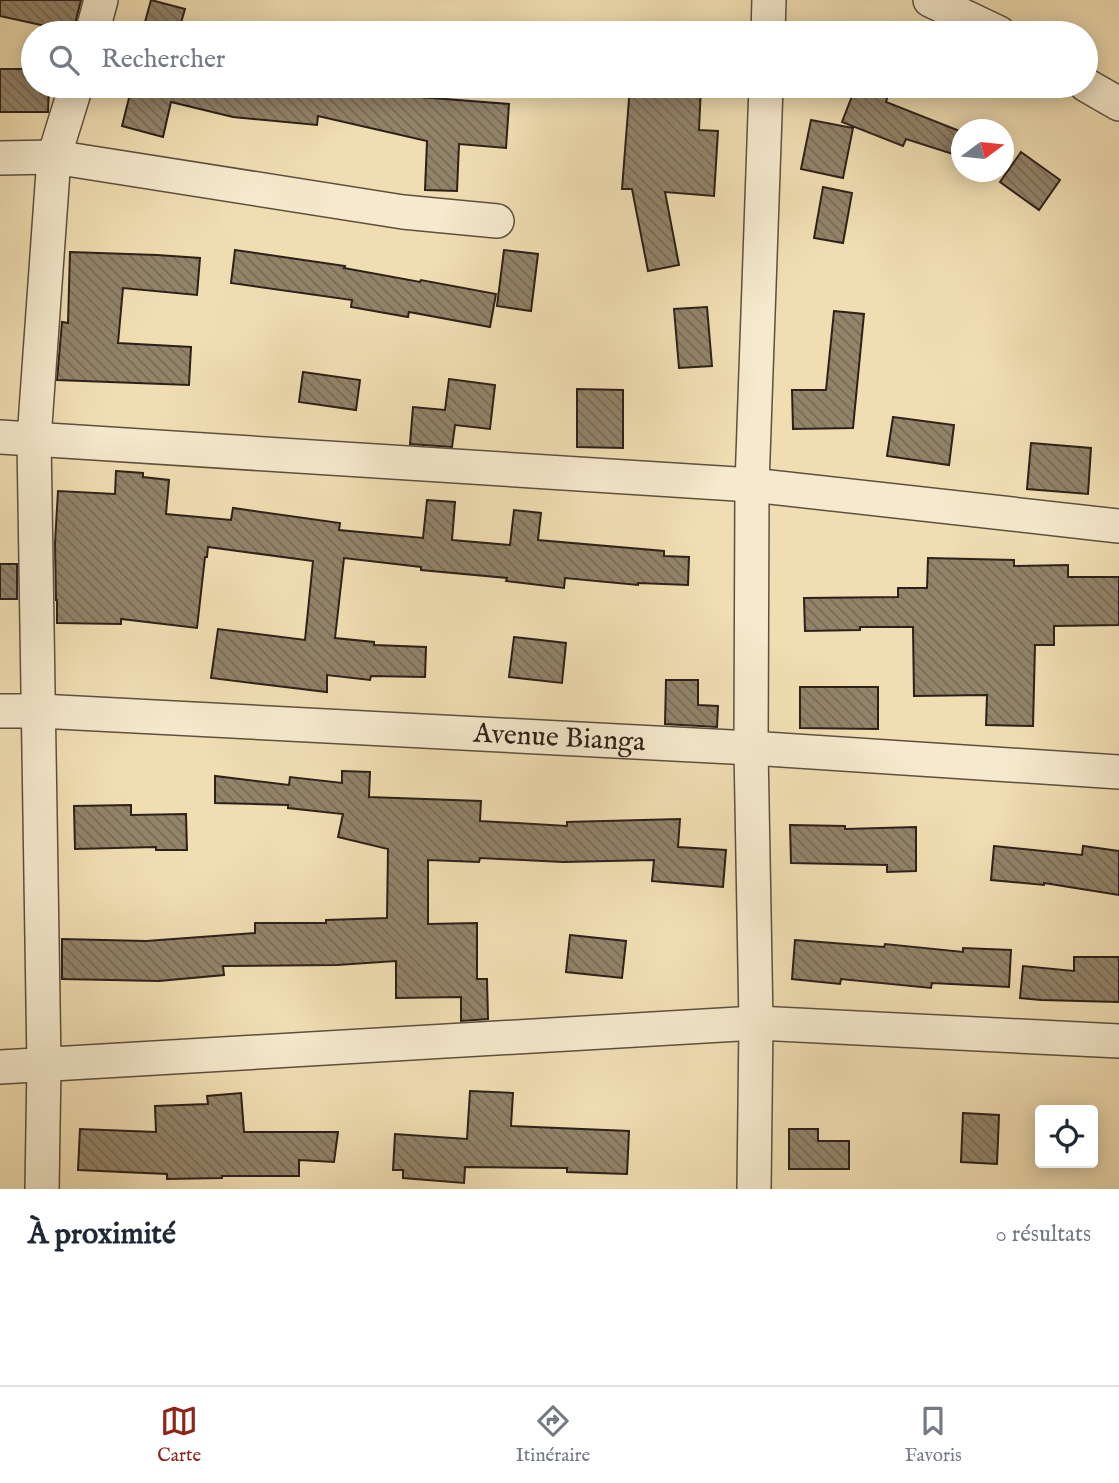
<!DOCTYPE html>
<html lang="fr">
<meta charset="utf-8">
<style>
body{margin:0;font-family:"IM FELL English",serif;background:#f2f2f3;color:#1f2937}
.controls{position:absolute;right:21px;bottom:21px;display:grid;overflow:hidden;border-radius:7px;box-shadow:0 4px 18px #0003}
.controls button{width:63px;height:63px;display:grid;place-items:center;padding:0;border:0;border-bottom:2px solid #e0e1e3;background:#fff;color:#1f2937;font:35px sans-serif}
.compass{position:absolute;left:951px;top:119px;width:63px;height:63px;border-radius:50%;background:#fff;box-shadow:0 4px 18px #0003;rotate:75deg}
.list{margin:0;padding:0;list-style:none}
h2{display:flex;justify-content:space-between;align-items:center;height:91px;margin:0;padding:0 28px;font-size:30px}
h2 small{font-size:23px;font-weight:400;color:#747a83}
.icon{flex:none;width:38px;height:38px;fill:none;stroke:currentColor;stroke-width:2;stroke-linecap:round;stroke-linejoin:round}
.map{position:relative;flex:none;width:1119px;height:1189px;overflow:hidden}
.search{position:absolute;background:#fff;box-shadow:0 4px 18px #0003;left:21px;right:21px;top:21px;height:77px;display:flex;align-items:center;gap:18px;box-sizing:border-box;padding:0 24px;border-radius:38px;color:#747a83;font-size:26px}
.sheet{height:196px;background:#fff}
nav{display:flex;justify-content:space-around;align-items:center;box-sizing:border-box;height:98px;border-top:2px solid #e0e1e3;background:#fff;font-size:19px;color:#747a83}
nav a{display:grid;justify-items:center;gap:4px}
nav .on{color:#8f2418}
.map>svg:first-child{display:block}
.building{fill:url(#building-back-hatch);stroke:#2c211a;stroke-width:2}
.lines{fill:none;stroke-linecap:round;stroke-linejoin:round}
.minor-casing{stroke:#5d5040;stroke-width:36}
.minor{stroke:#f5eacd;stroke-width:33}
.labels{text-anchor:middle;dominant-baseline:central;stroke-width:5;stroke-linejoin:round;paint-order:stroke}
.street-label{font-size:28px;fill:#2c211a;stroke:#f5eacd}
</style>
<div class="map">
<svg width="1119" height="1189" viewBox="0 0 1119 1189">
<defs>
<pattern id="building-back-hatch" width="6" height="6" patternUnits="userSpaceOnUse" patternTransform="scale(1.75)"><rect width="6" height="6" fill="#928369"/><path d="M-1 5l2 2M0 0l6 6M5-1l2 2" fill="none" stroke="#776b56"/></pattern>
</defs>
<rect width="100%" height="100%" fill="#f0deb2"/>
<filter id="stains"><feTurbulence type="fractalNoise" baseFrequency=".00286" numOctaves="4"/><feColorMatrix values="0 0 0 0 .2 0 0 0 0 .09 0 0 0 0 .02 0 0 0 .5 -.17"/></filter>
<radialGradient id="worn" r=".72"><stop offset=".6" stop-color="#630" stop-opacity="0"/><stop offset="1" stop-color="#630" stop-opacity=".3"/></radialGradient>
<path class="building" d="M 0,0 L 81,0 L 73,32 L 0,16 Z
M 151,0 L 185,9 L 178,33 L 142,33 Z
M 0,69 L 33,69 L 33,86 L 49,86 L 48,112 L 0,112 Z
M 132,86 L 370,86 L 419,97 L 509,104 L 506,148 L 459,144 L 457,191 L 425,190 L 427,141 L 318,116 L 317,125 L 233,117 L 171,102 L 163,137 L 122,126 Z
M 630,86 L 701,86 L 699,130 L 718,131 L 714,196 L 665,192 L 679,265 L 648,271 L 632,189 L 622,189 Z
M 856,86 L 872,86 L 889,92 L 886,102 L 962,132 L 962,157 L 906,139 L 903,146 L 842,122 Z
M 811,120 L 853,128 L 843,178 L 801,169 Z
M 1021,152 L 1060,180 L 1039,210 L 1000,182 Z
M 823,187 L 852,193 L 843,243 L 814,238 Z
M 235,250 L 345,266 L 344,268 L 420,282 L 421,280 L 496,294 L 490,327 L 409,312 L 408,317 L 351,307 L 352,300 L 231,283 Z
M 504,250 L 538,254 L 531,311 L 497,306 Z
M 70,252 L 157,255 L 200,258 L 197,295 L 123,288 L 118,343 L 191,347 L 189,385 L 57,380 L 62,322 L 68,323 Z
M 707,307 L 712,366 L 679,368 L 674,309 Z
M 834,311 L 864,314 L 853,428 L 793,429 L 792,390 L 826,390 Z
M 303,372 L 360,380 L 356,410 L 299,402 Z
M 449,379 L 495,385 L 490,429 L 455,425 L 452,447 L 410,444 L 413,407 L 445,410 Z
M 577,389 L 623,390 L 623,448 L 577,447 Z
M 893,417 L 954,425 L 949,465 L 887,456 Z
M 1031,443 L 1091,448 L 1088,494 L 1027,489 Z
M 116,471 L 143,473 L 143,477 L 169,480 L 166,514 L 231,520 L 233,508 L 340,523 L 339,530 L 423,538 L 427,500 L 455,502 L 452,540 L 510,545 L 514,510 L 541,513 L 538,540 L 664,551 L 664,556 L 689,557 L 688,585 L 638,583 L 638,585 L 565,578 L 564,588 L 506,581 L 507,578 L 421,570 L 421,567 L 344,558 L 335,638 L 374,642 L 374,645 L 426,647 L 425,677 L 371,676 L 370,680 L 327,675 L 327,692 L 211,678 L 218,629 L 305,640 L 313,561 L 208,547 L 207,557 L 205,557 L 197,628 L 121,619 L 121,624 L 57,623 L 57,600 L 56,600 L 55,543 L 58,491 L 115,494 Z
M 928,558 L 1014,560 L 1014,566 L 1068,565 L 1068,577 L 1119,577 L 1119,625 L 1054,626 L 1054,645 L 1035,645 L 1033,726 L 986,725 L 987,695 L 914,696 L 913,627 L 860,627 L 860,630 L 805,631 L 804,598 L 898,597 L 898,588 L 927,588 Z
M 0,564 L 17,564 L 17,599 L 0,599 Z
M 514,637 L 566,643 L 562,683 L 509,677 Z
M 666,680 L 698,680 L 698,705 L 718,706 L 717,727 L 665,724 Z
M 800,687 L 878,687 L 878,729 L 800,728 Z
M 342,771 L 370,772 L 369,797 L 481,801 L 480,821 L 567,826 L 567,822 L 680,819 L 678,847 L 726,850 L 723,887 L 652,881 L 654,860 L 563,862 L 480,858 L 479,862 L 428,860 L 428,924 L 477,923 L 477,979 L 487,979 L 488,1019 L 461,1021 L 461,997 L 396,998 L 396,961 L 337,965 L 223,966 L 224,975 L 159,981 L 62,979 L 62,939 L 146,941 L 255,933 L 255,923 L 326,923 L 326,920 L 387,918 L 388,849 L 338,837 L 343,814 L 288,808 L 288,805 L 215,803 L 215,776 L 289,785 L 290,777 L 342,783 Z
M 131,805 L 131,815 L 186,814 L 187,850 L 156,850 L 156,847 L 75,849 L 74,806 Z
M 790,825 L 845,826 L 845,829 L 916,827 L 916,871 L 887,872 L 887,865 L 791,863 Z
M 994,846 L 1082,855 L 1083,846 L 1119,851 L 1119,895 L 1044,883 L 1044,885 L 991,880 Z
M 570,935 L 626,941 L 622,978 L 566,972 Z
M 795,940 L 884,947 L 885,944 L 963,952 L 963,948 L 1011,950 L 1009,987 L 932,983 L 931,988 L 841,979 L 840,984 L 792,979 Z
M 1074,957 L 1119,957 L 1119,1002 L 1041,1000 L 1020,998 L 1023,966 L 1074,971 Z
M 470,1091 L 513,1093 L 511,1126 L 629,1131 L 627,1174 L 567,1172 L 567,1168 L 465,1167 L 464,1183 L 403,1178 L 403,1170 L 393,1170 L 395,1134 L 467,1139 Z
M 241,1093 L 244,1132 L 338,1132 L 334,1162 L 299,1160 L 299,1176 L 222,1176 L 222,1178 L 167,1179 L 167,1174 L 78,1170 L 80,1129 L 156,1132 L 155,1106 L 208,1104 L 207,1096 Z
M 963,1113 L 999,1115 L 997,1164 L 961,1162 Z
M 789,1129 L 818,1129 L 818,1141 L 849,1141 L 849,1169 L 789,1169 Z"/>
<g class="lines">
<defs>
<g id="minor">
<path d="M 930,0 L 999,33"/>
<path d="M 92,33 L 101,0"/>
<path d="M 768,33 L 769,0"/>
<path d="M 1086,85 L 1119,104"/>
<path d="M 0,158 L 54,157 L 403,212 L 497,221"/>
<path d="M 0,437 L 752,485 L 1119,526"/>
<path id="s1" d="M 0,711 L 39,711 L 751,748 L 1119,772"/>
<path d="M 0,1067 L 756,1023 L 1119,1041"/>
<path d="M 42,1189 L 44,1065 L 34,439 L 54,157 L 76,86"/>
<path d="M 754,1189 L 756,1023 L 751,748 L 752,485 L 766,86"/>
</g>
</defs>
<use href="#minor" class="minor-casing"/>
<use href="#minor" class="minor"/>
</g>
<g class="labels">
<g class="street-label">
<text stroke="none"><textPath href="#s1" startOffset="560">Avenue Bianga</textPath></text>
</g>
</g>
<rect width="100%" height="100%" filter="url(#stains)"/>
<rect width="100%" height="100%" fill="url(#worn)"/>
</svg>
<div class="controls">
<button><svg class="icon" aria-label="locate" viewBox="0 0 24 24"><circle cx="12" cy="12" r="6"/><path d="M12 2v4M12 18v4M2 12h4M18 12h4"/></svg></button>
</div>
<svg class="compass" viewBox="-18 -18 36 36"><path d="M0-13l5 13h-10z" fill="#e53935"/><path d="M0 13l5-13h-10z" fill="#747a83"/></svg>
<div class="search"><svg class="icon" aria-label="search" viewBox="0 0 24 24"><circle cx="10" cy="10" r="6"/><path d="M15 15l6 6"/></svg>Rechercher</div>
</div>
<section class="sheet">
<h2>À proximité<small>0 résultats</small></h2>
<ul class="list">
</ul>
</section>
<nav>
<a class="on"><svg class="icon" aria-label="map" viewBox="0 0 24 24"><path d="M3 6l6-2 6 2 6-2v14l-6 2-6-2-6 2zM9 4v14M15 6v14"/></svg>Carte</a>
<a><svg class="icon" aria-label="directions" viewBox="0 0 24 24"><path d="M12 3l9 9-9 9-9-9zM9 14v-3h6M13 9l2 2-2 2"/></svg>Itinéraire</a>
<a><svg class="icon" aria-label="saved" viewBox="0 0 24 24"><path d="M7 4h10v16l-5-4-5 4z"/></svg>Favoris</a>
</nav>
